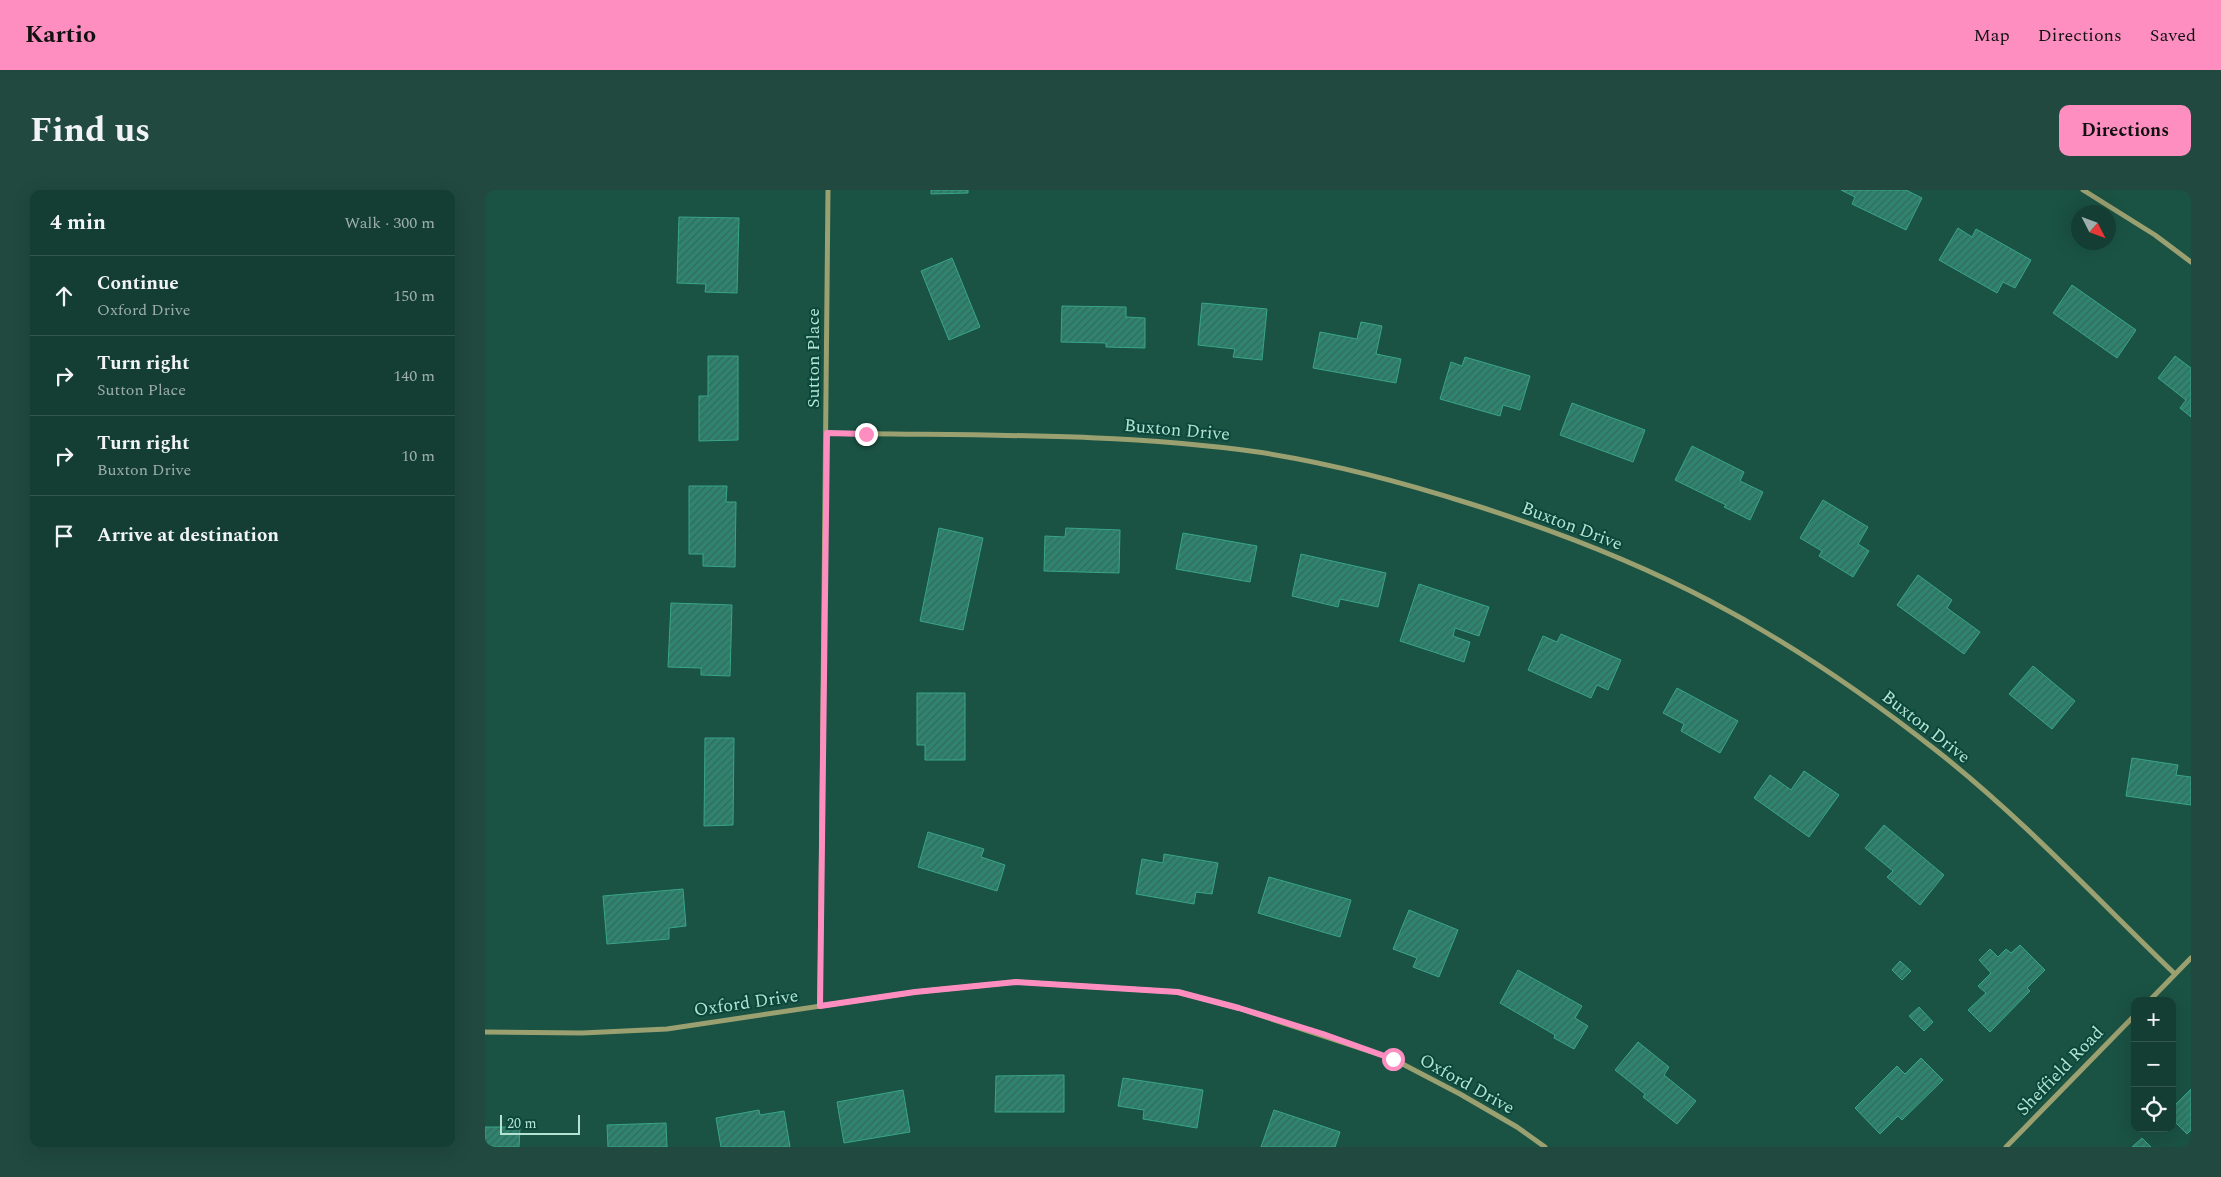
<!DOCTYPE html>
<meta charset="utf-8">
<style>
body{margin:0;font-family:Spectral,serif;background:#21493f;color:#f1f3f6}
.controls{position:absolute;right:15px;bottom:15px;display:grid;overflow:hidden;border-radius:10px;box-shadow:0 5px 20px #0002}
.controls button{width:45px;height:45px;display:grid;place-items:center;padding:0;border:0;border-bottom:1px solid #33574e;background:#143e33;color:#f1f3f6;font:25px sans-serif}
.compass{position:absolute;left:1586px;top:15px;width:45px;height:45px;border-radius:50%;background:#143e33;box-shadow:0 5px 20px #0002;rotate:132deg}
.scale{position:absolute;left:15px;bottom:12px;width:80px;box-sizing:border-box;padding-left:5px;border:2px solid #b4e3d4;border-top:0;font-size:14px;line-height:18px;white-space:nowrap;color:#b4e3d4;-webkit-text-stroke:4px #0b473a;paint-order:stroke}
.stop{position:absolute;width:15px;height:15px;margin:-11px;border:4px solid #fd8ebf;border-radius:50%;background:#fff}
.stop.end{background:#fd8ebf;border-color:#fff;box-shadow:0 1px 5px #0008}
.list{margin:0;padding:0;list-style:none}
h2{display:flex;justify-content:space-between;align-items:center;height:65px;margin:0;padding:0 20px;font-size:21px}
h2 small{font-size:16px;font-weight:400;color:#9daeac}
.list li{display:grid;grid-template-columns:32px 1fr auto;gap:15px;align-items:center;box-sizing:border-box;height:80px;padding:0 20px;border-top:1px solid #33574e}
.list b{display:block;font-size:19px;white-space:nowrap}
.list p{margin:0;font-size:16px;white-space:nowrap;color:#9daeac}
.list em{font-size:16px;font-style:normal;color:#9daeac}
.icon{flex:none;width:28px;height:28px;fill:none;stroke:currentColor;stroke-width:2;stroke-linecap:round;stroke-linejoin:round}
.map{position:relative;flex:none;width:1706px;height:957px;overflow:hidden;border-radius:10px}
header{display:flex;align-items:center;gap:30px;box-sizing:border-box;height:70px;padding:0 25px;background:#fd8ebf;color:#111}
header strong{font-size:24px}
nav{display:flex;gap:28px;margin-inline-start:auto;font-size:18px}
.intro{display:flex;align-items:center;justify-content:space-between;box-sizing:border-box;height:120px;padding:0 30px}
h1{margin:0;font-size:35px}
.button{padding:12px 22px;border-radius:10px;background:#fd8ebf;color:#111;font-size:18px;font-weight:700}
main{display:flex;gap:30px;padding:0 30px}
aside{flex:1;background:#143e33;border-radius:10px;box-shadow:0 5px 20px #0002}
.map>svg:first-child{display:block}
.building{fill:url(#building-hatch);stroke:#39a58a}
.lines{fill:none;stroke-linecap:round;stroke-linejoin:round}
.street{stroke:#9aa070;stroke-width:5}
.route{stroke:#fd8ebf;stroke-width:6}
.labels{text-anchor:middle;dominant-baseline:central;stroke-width:4;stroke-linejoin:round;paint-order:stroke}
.street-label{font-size:18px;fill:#b4e3d4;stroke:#0b473a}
</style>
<header>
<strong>Kartio</strong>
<nav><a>Map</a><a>Directions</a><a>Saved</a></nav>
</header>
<div class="intro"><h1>Find us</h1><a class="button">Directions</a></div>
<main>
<aside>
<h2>4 min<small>Walk · 300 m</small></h2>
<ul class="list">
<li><svg class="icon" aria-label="ahead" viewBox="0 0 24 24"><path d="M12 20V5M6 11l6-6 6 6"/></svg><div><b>Continue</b><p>Oxford Drive</p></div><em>150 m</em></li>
<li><svg class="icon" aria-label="right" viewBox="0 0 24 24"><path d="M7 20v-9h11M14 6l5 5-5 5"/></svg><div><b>Turn right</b><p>Sutton Place</p></div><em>140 m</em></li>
<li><svg class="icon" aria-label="right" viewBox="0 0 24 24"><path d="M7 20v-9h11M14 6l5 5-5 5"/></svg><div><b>Turn right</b><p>Buxton Drive</p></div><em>10 m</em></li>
<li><svg class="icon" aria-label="arrive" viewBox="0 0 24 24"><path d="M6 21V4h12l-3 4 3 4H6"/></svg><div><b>Arrive at destination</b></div></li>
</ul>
</aside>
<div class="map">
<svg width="1706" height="957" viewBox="0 0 1706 957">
<defs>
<pattern id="building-hatch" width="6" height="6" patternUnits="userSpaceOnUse" patternTransform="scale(1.25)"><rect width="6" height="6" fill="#30836e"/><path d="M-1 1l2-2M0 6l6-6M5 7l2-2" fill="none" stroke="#326a5c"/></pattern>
</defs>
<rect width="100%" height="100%" fill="#1a5244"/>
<path class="building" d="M 446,0 L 483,0 L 483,3 L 446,4 Z
M 1356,0 L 1421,0 L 1437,8 L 1421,40 L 1367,14 L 1370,7 Z
M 194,27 L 254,28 L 252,103 L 220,102 L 221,94 L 192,93 Z
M 1473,38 L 1487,47 L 1491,39 L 1546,70 L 1530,98 L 1518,92 L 1512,103 L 1454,70 Z
M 467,68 L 495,137 L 464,150 L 436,81 Z
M 1587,95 L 1651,140 L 1632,168 L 1568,123 Z
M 717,113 L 782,119 L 777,170 L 748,167 L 750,159 L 713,155 Z
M 577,116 L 641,117 L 641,127 L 660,128 L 660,158 L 621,157 L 621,153 L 576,152 Z
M 876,132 L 897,136 L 891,164 L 916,169 L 911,193 L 828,178 L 835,142 L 872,149 Z
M 223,166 L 253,166 L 253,250 L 214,251 L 214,206 L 223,206 Z
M 1690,166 L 1706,178 L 1706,227 L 1695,218 L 1701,210 L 1673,188 Z
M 980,167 L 1045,186 L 1035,220 L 1018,215 L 1015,226 L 955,209 L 966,172 L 977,176 Z
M 1087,213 L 1160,240 L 1148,272 L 1075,245 Z
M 1207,256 L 1259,282 L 1255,291 L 1278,302 L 1265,330 L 1239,317 L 1241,315 L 1190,290 Z
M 204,296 L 242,296 L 241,312 L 251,312 L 250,377 L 218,376 L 218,364 L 204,364 Z
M 1338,310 L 1383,337 L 1373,354 L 1384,361 L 1368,387 L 1334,366 L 1337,361 L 1315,348 Z
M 454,338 L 498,348 L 478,440 L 435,431 Z
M 581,338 L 635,340 L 634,383 L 559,381 L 560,346 L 580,347 Z
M 698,343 L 772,356 L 765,392 L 691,379 Z
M 816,364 L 901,383 L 893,417 L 855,409 L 853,417 L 807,406 Z
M 1433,385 L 1467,410 L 1462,418 L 1495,442 L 1479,464 L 1412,415 Z
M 934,394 L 1004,417 L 994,446 L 970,438 L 968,446 L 985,452 L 979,472 L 915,451 Z
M 186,413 L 247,415 L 245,486 L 216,485 L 216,478 L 183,477 Z
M 1076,444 L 1136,470 L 1123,500 L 1112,495 L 1106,508 L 1043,480 L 1058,446 L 1072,452 Z
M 1548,476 L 1590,511 L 1567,539 L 1524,504 Z
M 1192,498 L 1253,531 L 1235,563 L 1196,541 L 1199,534 L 1178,523 Z
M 432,503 L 480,503 L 480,570 L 440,570 L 440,555 L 432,555 Z
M 220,548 L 249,548 L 248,635 L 219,636 Z
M 1647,568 L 1693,575 L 1691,585 L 1706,587 L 1706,615 L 1641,606 Z
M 1319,581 L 1354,605 L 1324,647 L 1269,608 L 1285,585 L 1306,600 Z
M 1399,635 L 1459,685 L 1435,715 L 1402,687 L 1408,681 L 1380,658 Z
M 443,642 L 499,659 L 496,667 L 520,675 L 512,701 L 433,677 Z
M 679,664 L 733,673 L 727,704 L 711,702 L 709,714 L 651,704 L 657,669 L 678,673 Z
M 784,687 L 866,710 L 855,747 L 773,723 Z
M 198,699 L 201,736 L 184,738 L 184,749 L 122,754 L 118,706 Z
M 924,720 L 973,740 L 954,787 L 928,777 L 932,768 L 908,759 Z
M 1535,755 L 1560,780 L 1542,798 L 1545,801 L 1505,842 L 1483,820 L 1501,803 L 1493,796 L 1506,783 L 1494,770 L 1505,759 L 1513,767 L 1521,759 L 1526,763 Z
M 1415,771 L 1426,781 L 1417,790 L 1407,780 Z
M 1033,780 L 1097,816 L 1090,828 L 1103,836 L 1089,859 L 1069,848 L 1070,845 L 1015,813 Z
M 1434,817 L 1448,832 L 1439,841 L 1424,826 Z
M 1153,852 L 1184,877 L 1179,885 L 1211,911 L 1192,934 L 1158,907 L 1160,904 L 1130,880 Z
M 1436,868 L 1458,890 L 1417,930 L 1413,926 L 1395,944 L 1370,918 L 1412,876 L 1420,884 Z
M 579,885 L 579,922 L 510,922 L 511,886 Z
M 638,888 L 718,900 L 712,938 L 658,929 L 659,920 L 633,916 Z
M 1706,899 L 1706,940 L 1702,944 L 1687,929 L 1687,918 Z
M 418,900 L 425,942 L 359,953 L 352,912 Z
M 274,920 L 275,925 L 299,921 L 305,957 L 236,957 L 231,928 Z
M 789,920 L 855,942 L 850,957 L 776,957 Z
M 181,933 L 182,957 L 123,957 L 122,935 Z
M 0,937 L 35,937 L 34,957 L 0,957 Z
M 1657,948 L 1666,957 L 1647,957 Z"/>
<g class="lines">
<path class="street" d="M 1598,0 L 1670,45 L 1706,72
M 341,243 C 485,246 630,242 773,262 C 845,273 917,292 986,314 C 1068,340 1149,371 1225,411 C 1305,453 1381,505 1452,561 C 1537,628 1612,709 1690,784
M 1664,811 L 1706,768
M 335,816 L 343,0
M 0,842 L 97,843 L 182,839 L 430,802 L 531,792 L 693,802 L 753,818 L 908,869 L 975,904 L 1032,937 L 1060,957
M 1521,957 L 1650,825"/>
</g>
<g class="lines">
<path class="route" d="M 381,244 L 342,243 L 335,816 L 430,802 L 531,792 L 693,802 L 754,818 L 838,844 L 908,869"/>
</g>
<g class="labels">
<g class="street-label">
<text transform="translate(328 168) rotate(-90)">Sutton Place</text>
<text transform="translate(692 240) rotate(5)">Buxton Drive</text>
<text transform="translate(1087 336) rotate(21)">Buxton Drive</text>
<text transform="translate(1441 537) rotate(38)">Buxton Drive</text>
<text transform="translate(261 813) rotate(-8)">Oxford Drive</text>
<text transform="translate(1575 881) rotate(-46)">Sheffield Road</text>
<text transform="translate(982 894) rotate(29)">Oxford Drive</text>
</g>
</g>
</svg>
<div class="controls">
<button>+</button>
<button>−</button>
<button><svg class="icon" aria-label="locate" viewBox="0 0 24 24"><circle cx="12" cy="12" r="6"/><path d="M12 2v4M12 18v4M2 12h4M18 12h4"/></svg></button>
</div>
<svg class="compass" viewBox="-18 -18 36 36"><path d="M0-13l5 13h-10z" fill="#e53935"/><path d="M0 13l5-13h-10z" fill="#9daeac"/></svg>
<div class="scale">20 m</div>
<div class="stop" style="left:908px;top:869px"></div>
<div class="stop end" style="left:381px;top:244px"></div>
</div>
</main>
